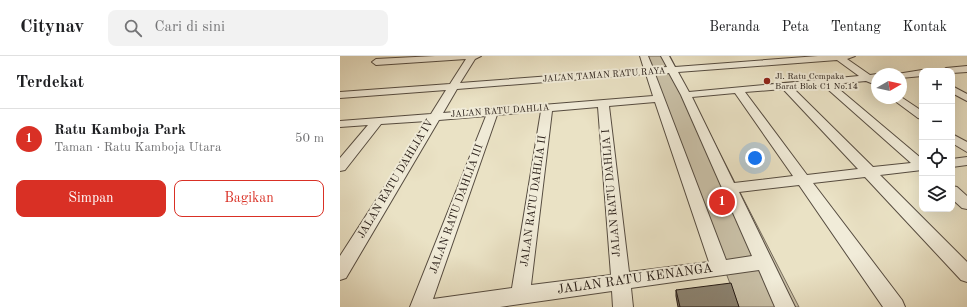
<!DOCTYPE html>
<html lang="id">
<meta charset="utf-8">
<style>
body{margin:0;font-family:"Old Standard TT",serif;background:#f2f2f2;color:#202124}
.controls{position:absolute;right:12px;top:12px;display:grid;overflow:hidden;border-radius:8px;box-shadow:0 4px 16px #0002}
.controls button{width:36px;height:36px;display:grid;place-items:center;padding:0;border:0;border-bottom:1px solid #e0e0e0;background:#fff;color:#202124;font:20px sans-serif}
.compass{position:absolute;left:531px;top:12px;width:36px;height:36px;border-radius:50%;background:#fff;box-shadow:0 4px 16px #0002;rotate:81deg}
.you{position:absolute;left:415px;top:102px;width:14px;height:14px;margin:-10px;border:3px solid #fff;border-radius:50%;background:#1a73e8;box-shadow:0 0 0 6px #1a73e833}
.badge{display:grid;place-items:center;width:26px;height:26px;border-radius:50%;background:#d93025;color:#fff;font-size:13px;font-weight:700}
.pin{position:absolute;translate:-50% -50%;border:2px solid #fff;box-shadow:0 1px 4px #0006}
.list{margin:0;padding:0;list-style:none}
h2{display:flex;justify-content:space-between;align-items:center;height:52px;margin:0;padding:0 16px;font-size:17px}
h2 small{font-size:13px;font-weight:400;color:#757577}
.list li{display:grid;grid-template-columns:26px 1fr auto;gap:12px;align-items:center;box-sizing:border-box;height:60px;padding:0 16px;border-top:1px solid #e0e0e0}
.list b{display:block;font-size:15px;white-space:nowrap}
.list p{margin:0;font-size:13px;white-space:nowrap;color:#757577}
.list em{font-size:13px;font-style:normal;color:#757577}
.actions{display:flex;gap:8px;padding:12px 16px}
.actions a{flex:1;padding:9px 0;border:1px solid #d93025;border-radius:8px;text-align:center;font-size:14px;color:#d93025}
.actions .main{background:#d93025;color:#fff}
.icon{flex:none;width:22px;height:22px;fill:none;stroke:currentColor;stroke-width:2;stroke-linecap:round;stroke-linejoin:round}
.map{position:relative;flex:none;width:627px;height:251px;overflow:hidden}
header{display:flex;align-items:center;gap:24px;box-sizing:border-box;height:56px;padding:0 20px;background:#fff;border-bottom:1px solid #e0e0e0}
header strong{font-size:19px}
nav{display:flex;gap:22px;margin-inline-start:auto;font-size:14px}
.search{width:280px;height:36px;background:#f2f2f2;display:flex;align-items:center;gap:10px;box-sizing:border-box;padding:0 14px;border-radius:8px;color:#757577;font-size:15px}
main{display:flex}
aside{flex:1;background:#fff}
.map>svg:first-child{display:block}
.green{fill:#c9c0a7;stroke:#776d5e}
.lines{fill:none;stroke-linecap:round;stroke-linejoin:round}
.minor-casing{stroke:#564c40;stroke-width:2}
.minor{fill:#f1ecd9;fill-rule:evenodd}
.wall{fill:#787060;stroke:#251a14}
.building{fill:#8b8270;stroke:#251a14}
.poi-dot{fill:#8f2418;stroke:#f1ecd9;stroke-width:1.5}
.labels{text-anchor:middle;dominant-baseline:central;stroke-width:4;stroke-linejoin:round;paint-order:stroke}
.far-street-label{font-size:9px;fill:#251a14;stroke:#f1ecd9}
.far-poi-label{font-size:9px;fill:#251a14;stroke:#f1ecd9;text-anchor:start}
.street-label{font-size:11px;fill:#251a14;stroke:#f1ecd9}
.near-street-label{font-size:13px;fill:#251a14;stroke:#f1ecd9}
</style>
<header>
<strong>Citynav</strong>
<div class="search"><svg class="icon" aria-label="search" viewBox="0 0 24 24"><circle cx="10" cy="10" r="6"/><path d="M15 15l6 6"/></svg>Cari di sini</div>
<nav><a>Beranda</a><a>Peta</a><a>Tentang</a><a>Kontak</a></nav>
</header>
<main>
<aside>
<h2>Terdekat<small></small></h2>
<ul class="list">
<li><span class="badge">1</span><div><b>Ratu Kamboja Park</b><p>Taman · Ratu Kamboja Utara</p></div><em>50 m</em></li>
</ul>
<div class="actions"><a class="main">Simpan</a><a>Bagikan</a></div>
</aside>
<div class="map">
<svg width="627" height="251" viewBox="0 0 627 251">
<rect width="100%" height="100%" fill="#eae2c5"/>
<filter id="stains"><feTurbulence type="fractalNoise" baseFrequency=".005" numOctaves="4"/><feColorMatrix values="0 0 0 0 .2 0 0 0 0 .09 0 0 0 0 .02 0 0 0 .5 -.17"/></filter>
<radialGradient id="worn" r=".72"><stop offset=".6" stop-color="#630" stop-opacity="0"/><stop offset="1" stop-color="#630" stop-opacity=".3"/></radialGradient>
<path class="green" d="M 305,0 L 330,0 L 459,251 L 399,251 L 319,42 Z"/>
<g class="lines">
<defs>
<path id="minor" d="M 95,0 L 141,0 L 135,3 L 120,27 L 304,13 L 300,0 L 308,0 L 313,12 L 327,11 L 321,0 L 329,0 L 335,11 L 478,0 L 515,0 L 507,3 L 530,19 L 537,18 L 537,24 L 531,27 L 526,25 L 493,28 L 582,103 L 582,114 L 540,119 L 627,206 L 627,226 L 621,224 L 525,121 L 473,127 L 562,244 L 565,251 L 543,251 L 459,129 L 399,136 L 455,251 L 435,251 L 419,214 L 291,232 L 293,251 L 273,251 L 272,235 L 160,251 L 70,251 L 146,60 L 99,64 L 6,222 L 0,224 L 0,200 L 87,65 L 41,68 L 5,114 L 0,115 L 0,102 L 28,69 L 0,71 L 0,65 L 91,58 L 106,34 L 0,42 L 0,36 L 110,28 L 126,3 L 36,9 L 32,6 L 36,3 ZM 497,4 L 519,20 L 349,36 L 338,16 ZM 329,17 L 341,39 L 412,200 L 386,204 L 315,18 ZM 306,18 L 313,40 L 103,57 L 117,33 ZM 483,29 L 571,107 L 533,111 L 453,32 ZM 443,33 L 518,113 L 467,119 L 405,36 ZM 395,37 L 453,120 L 394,127 L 352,41 ZM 315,46 L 369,206 L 289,216 L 269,50 ZM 258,51 L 271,219 L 191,229 L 212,55 ZM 201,55 L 172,232 L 93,243 L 157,59 Z
M 627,10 L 627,16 L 612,17 L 612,15 L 602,15 L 606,12 Z
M 582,14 L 585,15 L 582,15 L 582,20 L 561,22 L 561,18 L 557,18 Z
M 612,30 L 627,38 L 627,45 L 612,37 Z
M 561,41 L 582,55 L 582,63 L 578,62 L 551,42 Z
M 612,78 L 627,86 L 627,96 L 612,87 Z
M 627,101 L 627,109 L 612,111 L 612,103 Z
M 612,130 L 617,131 L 627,140 L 627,153 L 622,152 L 612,143 Z"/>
</defs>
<use href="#minor" class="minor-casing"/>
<use href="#minor" class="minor"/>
</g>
<path class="wall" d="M 336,234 L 399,251 L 338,251 L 336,240 Z"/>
<path class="building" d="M 391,227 L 399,251 L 340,251 L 336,234 Z"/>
<circle class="poi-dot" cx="427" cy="25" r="4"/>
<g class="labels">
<g class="far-street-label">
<text transform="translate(264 19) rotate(-4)">JALAN TAMAN RATU RAYA</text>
<text transform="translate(160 55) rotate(-4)">JALAN RATU DAHLIA</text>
</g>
<g class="far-poi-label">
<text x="435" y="20">Jl. Ratu Cempaka<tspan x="435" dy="10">Barat Blok C1 No.14</tspan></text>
</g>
<g class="street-label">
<text transform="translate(56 123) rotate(-59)">JALAN RATU DAHLIA IV</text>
<text transform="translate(272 137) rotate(-95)">JALAN RATU DAHLIA I</text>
<text transform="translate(194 145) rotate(-82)">JALAN RATU DAHLIA II</text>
<text transform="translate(117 153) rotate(-70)">JALAN RATU DAHLIA III</text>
</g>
<g class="near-street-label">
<text transform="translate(295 223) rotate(-8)">JALAN RATU KENANGA</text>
</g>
</g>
<rect width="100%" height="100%" filter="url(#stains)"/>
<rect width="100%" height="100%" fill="url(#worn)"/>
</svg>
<div class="controls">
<button>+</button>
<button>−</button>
<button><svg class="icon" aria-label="locate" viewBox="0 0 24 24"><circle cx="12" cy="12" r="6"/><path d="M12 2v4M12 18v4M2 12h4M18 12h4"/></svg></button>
<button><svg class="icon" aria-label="layers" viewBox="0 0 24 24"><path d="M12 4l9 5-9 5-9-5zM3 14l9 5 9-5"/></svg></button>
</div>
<svg class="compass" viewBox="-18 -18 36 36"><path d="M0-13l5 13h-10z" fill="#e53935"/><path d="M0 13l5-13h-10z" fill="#757577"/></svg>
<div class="you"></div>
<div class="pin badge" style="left:382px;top:146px">1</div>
</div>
</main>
